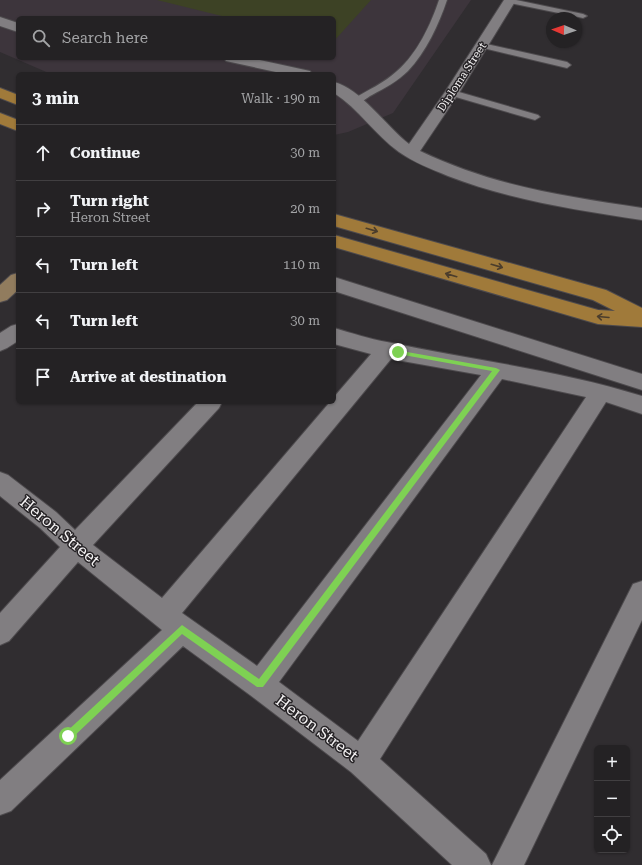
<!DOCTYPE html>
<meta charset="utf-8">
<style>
body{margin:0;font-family:"Roboto Serif",serif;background:#2c2a2c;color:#f1f3f6}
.controls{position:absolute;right:12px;bottom:12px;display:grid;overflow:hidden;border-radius:6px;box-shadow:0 1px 3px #0004}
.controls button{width:36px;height:36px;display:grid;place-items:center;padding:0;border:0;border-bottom:1px solid #413f41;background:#242224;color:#f1f3f6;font:20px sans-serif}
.compass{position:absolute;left:546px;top:12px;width:36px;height:36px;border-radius:50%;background:#242224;box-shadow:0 1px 3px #0004;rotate:272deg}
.stop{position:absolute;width:12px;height:12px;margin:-9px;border:3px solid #7ed153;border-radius:50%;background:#fff}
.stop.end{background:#7ed153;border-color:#fff;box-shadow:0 1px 4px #0008}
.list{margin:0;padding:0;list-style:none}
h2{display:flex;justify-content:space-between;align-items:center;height:52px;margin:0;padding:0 16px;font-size:17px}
h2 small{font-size:13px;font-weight:400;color:#a3a4a6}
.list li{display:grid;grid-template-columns:26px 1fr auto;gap:12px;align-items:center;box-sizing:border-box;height:56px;padding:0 16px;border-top:1px solid #413f41}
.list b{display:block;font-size:15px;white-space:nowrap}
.list p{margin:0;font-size:13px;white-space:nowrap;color:#a3a4a6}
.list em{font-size:13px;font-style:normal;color:#a3a4a6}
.icon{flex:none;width:22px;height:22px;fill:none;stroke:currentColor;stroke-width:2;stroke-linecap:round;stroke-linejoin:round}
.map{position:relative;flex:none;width:642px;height:865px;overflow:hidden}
.search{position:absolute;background:#242224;box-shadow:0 1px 3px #0004;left:16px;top:16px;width:320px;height:44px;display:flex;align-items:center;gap:10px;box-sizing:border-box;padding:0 14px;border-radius:6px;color:#a3a4a6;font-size:15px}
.panel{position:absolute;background:#242224;box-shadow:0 1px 3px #0004;left:16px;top:72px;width:320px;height:332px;border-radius:6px}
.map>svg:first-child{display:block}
.built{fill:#3d353c;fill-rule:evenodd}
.green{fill:#3d4225}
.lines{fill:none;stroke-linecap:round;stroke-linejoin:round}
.lane-casing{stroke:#4d4a4d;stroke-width:2}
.street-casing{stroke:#4d4a4d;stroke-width:2}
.secondary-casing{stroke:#4d4a4d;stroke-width:2}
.primary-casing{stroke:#4d4a4d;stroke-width:2}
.lane{fill:#817e81;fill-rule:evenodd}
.street{fill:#817e81;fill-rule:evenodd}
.secondary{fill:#917c5e;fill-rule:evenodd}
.primary{fill:#a07a3a;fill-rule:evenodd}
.oneway{stroke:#4b3d2c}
.route{fill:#7ed153}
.labels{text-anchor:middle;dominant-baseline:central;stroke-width:3;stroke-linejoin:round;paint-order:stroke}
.far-street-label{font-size:11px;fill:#f5f3f4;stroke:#262326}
.near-street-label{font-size:16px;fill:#f5f3f4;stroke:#262326}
</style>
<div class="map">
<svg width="642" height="865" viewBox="0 0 642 865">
<rect width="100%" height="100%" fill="#302d30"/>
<path class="built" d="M 0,0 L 471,0 L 393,113 L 348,132 L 334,135 L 334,74 L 51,74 L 0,52 ZM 18,18 L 334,18 L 334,58 L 18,58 Z"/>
<path class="green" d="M 157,0 L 371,0 L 334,41 L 334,18 L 230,18 Z"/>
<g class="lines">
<defs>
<path id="lane" d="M 439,0 L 447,0 C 439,24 426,52 408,71 C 398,81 385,88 372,95 C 366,98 360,105 353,103 L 352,101 L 353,99 C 368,90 384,83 397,71 C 417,54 431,24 439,0 Z
M 507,0 L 516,0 L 583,14 L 587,16 L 583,18 L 510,3 L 507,3 Z
M 479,43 L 482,43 L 567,62 L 571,65 L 567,68 L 479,47 Z
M 452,90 L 538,115 L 540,117 L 535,120 L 449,95 L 448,93 Z"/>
<path id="street" d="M 504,0 L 516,0 L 459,93 L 420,151 C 493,186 563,196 642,208 L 642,220 C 576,210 510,200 448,176 C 431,169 413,162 399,152 C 375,135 359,109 334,93 L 334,82 C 360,88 387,127 409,144 L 445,92 Z
M 0,17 L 18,23 L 18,32 L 0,26 Z
M 224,58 L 251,58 L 310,71 L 312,74 L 285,74 L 226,61 Z
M 334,277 L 642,374 L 642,390 L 334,291 Z
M 18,324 L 18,341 L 7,348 L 0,351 L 0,333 L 11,326 Z
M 334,328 C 352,333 369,339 387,342 C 472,360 559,370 642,396 L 642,414 L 606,402 L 380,759 L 486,854 L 491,865 L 452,865 L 351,772 L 250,695 L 183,646 L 11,811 L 0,815 L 0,780 L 162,630 L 78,562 L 9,641 L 0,645 L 0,613 L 60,547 L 40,528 L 0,496 L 0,472 L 8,475 L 56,512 L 75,530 L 198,402 L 222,402 L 219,408 L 93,545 L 162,598 L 330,402 L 334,402 L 334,397 L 371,354 L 334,344 ZM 391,359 L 481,375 L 257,666 L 182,613 ZM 502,379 L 586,397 L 358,741 L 279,682 Z
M 642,581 L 642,620 L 524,865 L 492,865 L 633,584 Z"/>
<path id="secondary" d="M 18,273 L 18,290 L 7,300 L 0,302 L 0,285 L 11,275 Z"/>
<path id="primary" d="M 0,88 L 18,95 L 18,105 L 0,98 Z
M 0,113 L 18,120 L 18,131 L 0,124 Z
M 334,214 L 606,290 L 642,308 L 642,327 L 598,324 L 334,247 L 334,235 L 598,310 L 615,311 L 593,300 L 334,226 Z"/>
</defs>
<use href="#lane" class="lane-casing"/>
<use href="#street" class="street-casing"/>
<use href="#secondary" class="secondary-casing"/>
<use href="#primary" class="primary-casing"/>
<use href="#lane" class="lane"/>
<use href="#street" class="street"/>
<use href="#secondary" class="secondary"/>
<use href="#primary" class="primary"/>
</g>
<defs><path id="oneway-shaft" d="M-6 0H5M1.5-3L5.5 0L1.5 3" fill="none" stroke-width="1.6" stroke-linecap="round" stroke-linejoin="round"/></defs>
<g class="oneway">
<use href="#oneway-shaft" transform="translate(372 230) rotate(16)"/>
<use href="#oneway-shaft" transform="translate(497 266) rotate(16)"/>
<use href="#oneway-shaft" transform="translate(451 275) rotate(-164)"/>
<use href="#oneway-shaft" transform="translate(603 317) rotate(-175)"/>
</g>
<path class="route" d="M 396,350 L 496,368 L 500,370 L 263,687 L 257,687 L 182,634 L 71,739 L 68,740 L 65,739 L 64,736 L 65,733 L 182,625 L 259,679 L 492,371 L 398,354 L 396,354 Z"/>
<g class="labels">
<g class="far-street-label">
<text transform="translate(462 77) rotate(-57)">Diploma Street</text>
</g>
<g class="near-street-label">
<text transform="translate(60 531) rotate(40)">Heron Street</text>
<text transform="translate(317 728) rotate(37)">Heron Street</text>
</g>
</g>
</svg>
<div class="controls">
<button>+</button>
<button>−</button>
<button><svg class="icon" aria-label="locate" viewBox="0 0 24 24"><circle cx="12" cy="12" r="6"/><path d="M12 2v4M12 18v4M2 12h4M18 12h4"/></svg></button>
</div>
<svg class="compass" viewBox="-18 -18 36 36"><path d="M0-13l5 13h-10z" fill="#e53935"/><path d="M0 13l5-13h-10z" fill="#a3a4a6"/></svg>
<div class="stop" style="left:68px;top:736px"></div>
<div class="stop end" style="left:398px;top:352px"></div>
<div class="search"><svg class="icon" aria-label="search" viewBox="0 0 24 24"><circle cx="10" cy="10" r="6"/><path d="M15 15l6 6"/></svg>Search here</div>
<section class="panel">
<h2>3 min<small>Walk · 190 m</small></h2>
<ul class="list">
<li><svg class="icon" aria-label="ahead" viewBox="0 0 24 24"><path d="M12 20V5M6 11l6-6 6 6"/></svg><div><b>Continue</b></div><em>30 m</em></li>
<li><svg class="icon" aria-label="right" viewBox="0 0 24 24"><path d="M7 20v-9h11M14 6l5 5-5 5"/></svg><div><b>Turn right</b><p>Heron Street</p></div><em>20 m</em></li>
<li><svg class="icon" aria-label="left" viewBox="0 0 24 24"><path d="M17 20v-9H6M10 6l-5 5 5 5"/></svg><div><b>Turn left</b></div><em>110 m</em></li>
<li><svg class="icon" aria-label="left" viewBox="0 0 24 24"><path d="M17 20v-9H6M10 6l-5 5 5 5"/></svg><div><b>Turn left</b></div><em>30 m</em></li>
<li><svg class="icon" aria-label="arrive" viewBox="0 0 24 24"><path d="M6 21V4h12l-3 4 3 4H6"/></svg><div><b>Arrive at destination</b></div></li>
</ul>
</section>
</div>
